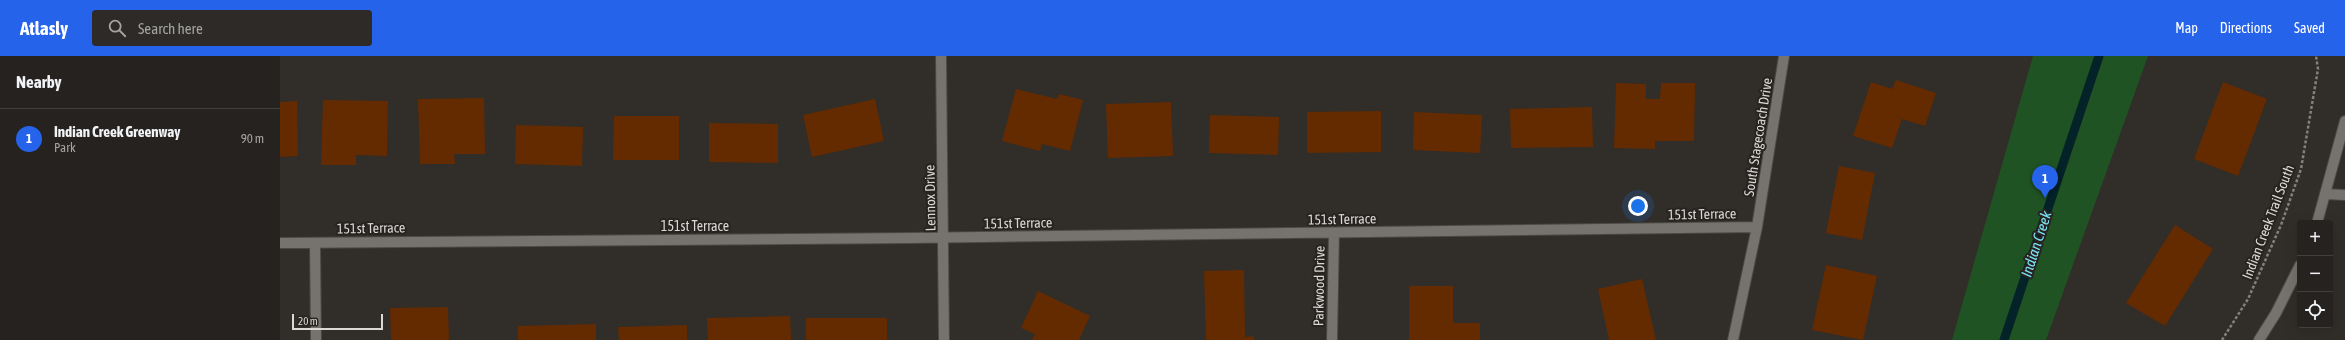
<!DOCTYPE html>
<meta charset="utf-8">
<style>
body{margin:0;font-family:"Asap Condensed",sans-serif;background:#2d2a28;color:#f1f3f6}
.controls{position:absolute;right:12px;bottom:12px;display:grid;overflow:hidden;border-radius:4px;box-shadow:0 4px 16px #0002}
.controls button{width:36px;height:36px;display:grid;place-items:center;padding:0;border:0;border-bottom:1px solid #423f3d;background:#25221f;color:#f1f3f6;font:20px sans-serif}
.scale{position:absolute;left:12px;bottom:10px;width:91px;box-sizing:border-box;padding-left:4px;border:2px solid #dbd8d6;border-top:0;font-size:11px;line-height:14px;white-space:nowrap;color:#dbd8d6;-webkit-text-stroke:3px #272320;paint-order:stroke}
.you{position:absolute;left:1358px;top:150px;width:14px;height:14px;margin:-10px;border:3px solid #fff;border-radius:50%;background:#1a73e8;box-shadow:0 0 0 6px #1a73e833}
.badge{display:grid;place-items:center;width:26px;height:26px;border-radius:50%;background:#2563eb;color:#fff;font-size:13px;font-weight:700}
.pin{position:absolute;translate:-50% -33px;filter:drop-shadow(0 1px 2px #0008)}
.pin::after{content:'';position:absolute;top:21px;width:14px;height:12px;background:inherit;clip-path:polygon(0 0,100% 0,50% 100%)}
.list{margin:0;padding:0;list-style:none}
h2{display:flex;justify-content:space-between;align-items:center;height:52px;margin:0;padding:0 16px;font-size:17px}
h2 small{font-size:13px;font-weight:400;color:#a3a4a4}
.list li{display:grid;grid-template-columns:26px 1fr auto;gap:12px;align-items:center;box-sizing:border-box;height:60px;padding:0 16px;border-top:1px solid #423f3d}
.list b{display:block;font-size:15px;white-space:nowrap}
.list p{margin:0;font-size:13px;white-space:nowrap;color:#a3a4a4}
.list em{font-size:13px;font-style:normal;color:#a3a4a4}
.icon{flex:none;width:22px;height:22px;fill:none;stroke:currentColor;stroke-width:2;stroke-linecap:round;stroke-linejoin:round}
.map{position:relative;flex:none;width:2065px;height:284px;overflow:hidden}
header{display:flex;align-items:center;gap:24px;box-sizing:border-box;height:56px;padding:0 20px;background:#2563eb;color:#fff}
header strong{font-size:19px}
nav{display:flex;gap:22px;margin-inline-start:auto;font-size:14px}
.search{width:280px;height:36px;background:#2d2a28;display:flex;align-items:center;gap:10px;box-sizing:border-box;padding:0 14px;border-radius:4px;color:#a3a4a4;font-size:15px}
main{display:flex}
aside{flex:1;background:#25221f}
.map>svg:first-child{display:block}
.green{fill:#205324}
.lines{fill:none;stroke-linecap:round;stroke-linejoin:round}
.stream{stroke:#032329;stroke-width:9}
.building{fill:#642b01}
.minor-casing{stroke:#4b4845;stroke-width:12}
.path{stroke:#84807d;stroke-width:2.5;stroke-dasharray:3 2;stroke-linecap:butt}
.minor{stroke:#76726d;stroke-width:10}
.labels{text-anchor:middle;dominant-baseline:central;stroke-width:4;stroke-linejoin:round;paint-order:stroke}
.street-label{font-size:14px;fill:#dbd8d6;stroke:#272320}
.water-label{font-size:15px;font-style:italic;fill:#7be3f6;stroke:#272320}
</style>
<header>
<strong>Atlasly</strong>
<div class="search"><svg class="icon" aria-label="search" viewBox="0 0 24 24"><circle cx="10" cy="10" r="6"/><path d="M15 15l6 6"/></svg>Search here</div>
<nav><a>Map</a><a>Directions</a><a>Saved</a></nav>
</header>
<main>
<aside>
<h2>Nearby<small></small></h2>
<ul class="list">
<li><span class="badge">1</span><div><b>Indian Creek Greenway</b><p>Park</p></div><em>90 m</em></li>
</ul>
</aside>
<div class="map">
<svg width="2065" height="284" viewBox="0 0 2065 284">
<rect width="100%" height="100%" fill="#312d29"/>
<path class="green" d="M 1753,0 L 1868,0 L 1766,284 L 1672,284 Z"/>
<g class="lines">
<path class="stream" d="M 1724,284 L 1819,0"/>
</g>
<path class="building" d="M 1616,24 L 1656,37 L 1645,70 L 1622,63 L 1612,92 L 1573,80 L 1591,26 L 1612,33 Z
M 1943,26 L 1987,43 L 1958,120 L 1914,103 Z
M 1336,27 L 1366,28 L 1366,43 L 1380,43 L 1381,27 L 1415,27 L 1414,85 L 1375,85 L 1375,93 L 1334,92 Z
M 736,33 L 777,43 L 779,38 L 803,44 L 790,95 L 762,88 L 760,95 L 722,85 Z
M 204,42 L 205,98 L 174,98 L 175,108 L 140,108 L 138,43 Z
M 595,43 L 604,85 L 532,101 L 523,59 Z
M 43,44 L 108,45 L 107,100 L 76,99 L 76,109 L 41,109 Z
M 17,45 L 18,100 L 0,101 L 0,46 Z
M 891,46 L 893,100 L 828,102 L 826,48 Z
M 1312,51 L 1313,91 L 1231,92 L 1230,53 Z
M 1101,55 L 1101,96 L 1027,97 L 1027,56 Z
M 1134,56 L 1202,59 L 1200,97 L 1133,94 Z
M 930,59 L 999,61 L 998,99 L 929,97 Z
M 334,60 L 399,60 L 399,104 L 333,104 Z
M 429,67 L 498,68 L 498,107 L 429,106 Z
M 236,69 L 303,71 L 302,110 L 235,108 Z
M 1559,110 L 1595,117 L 1582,184 L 1546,177 Z
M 1895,169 L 1933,193 L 1885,270 L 1846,247 Z
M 1546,209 L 1597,220 L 1583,284 L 1532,274 Z
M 964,214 L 965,281 L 974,280 L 974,284 L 926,284 L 924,215 Z
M 1362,223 L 1376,284 L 1329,284 L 1318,233 Z
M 1129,230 L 1173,230 L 1173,267 L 1200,267 L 1200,284 L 1129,284 Z
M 758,235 L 810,260 L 799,284 L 752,284 L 755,278 L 741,272 Z
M 168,251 L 169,284 L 111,284 L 110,252 Z
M 510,260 L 511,284 L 428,284 L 427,262 Z
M 526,262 L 607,262 L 607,284 L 526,284 Z
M 316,268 L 316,284 L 238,284 L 238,270 Z
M 407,269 L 407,284 L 339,284 L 338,271 Z"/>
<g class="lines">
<defs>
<path id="minor" d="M 661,0 L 664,284
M 2046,138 L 2065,139
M 2037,167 L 2065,65
M 0,187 L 630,182 L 1477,171
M 35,187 L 36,284
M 1052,284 L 1054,177
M 1453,284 L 1477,171 L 1504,0
M 1979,284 L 1996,257 L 2020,209"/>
</defs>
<use href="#minor" class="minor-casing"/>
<path class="path" d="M 1942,284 L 1968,243 L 2001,169 L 2021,113 L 2038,13 L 2036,0"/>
<use href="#minor" class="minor"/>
</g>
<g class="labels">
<g class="street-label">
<text transform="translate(1478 81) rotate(-81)">South Stagecoach Drive</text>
<text transform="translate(650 142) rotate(-91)">Lennox Drive</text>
<text transform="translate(1422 158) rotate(-1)">151st Terrace</text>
<text transform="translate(1062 163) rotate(-1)">151st Terrace</text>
<text transform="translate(1988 166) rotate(-69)">Indian Creek Trail South</text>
<text transform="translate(738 167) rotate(-1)">151st Terrace</text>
<text x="415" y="170">151st Terrace</text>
<text transform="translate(91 172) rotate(-1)">151st Terrace</text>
<text transform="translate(1039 230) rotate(-89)">Parkwood Drive</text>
</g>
<g class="water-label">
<text transform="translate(1756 188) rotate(-72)">Indian Creek</text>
</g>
</g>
</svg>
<div class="controls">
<button>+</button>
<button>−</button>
<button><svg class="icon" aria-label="locate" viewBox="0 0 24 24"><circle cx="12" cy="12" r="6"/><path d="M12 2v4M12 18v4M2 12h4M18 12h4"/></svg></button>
</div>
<div class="scale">20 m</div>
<div class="you"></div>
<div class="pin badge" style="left:1765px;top:142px">1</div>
</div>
</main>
